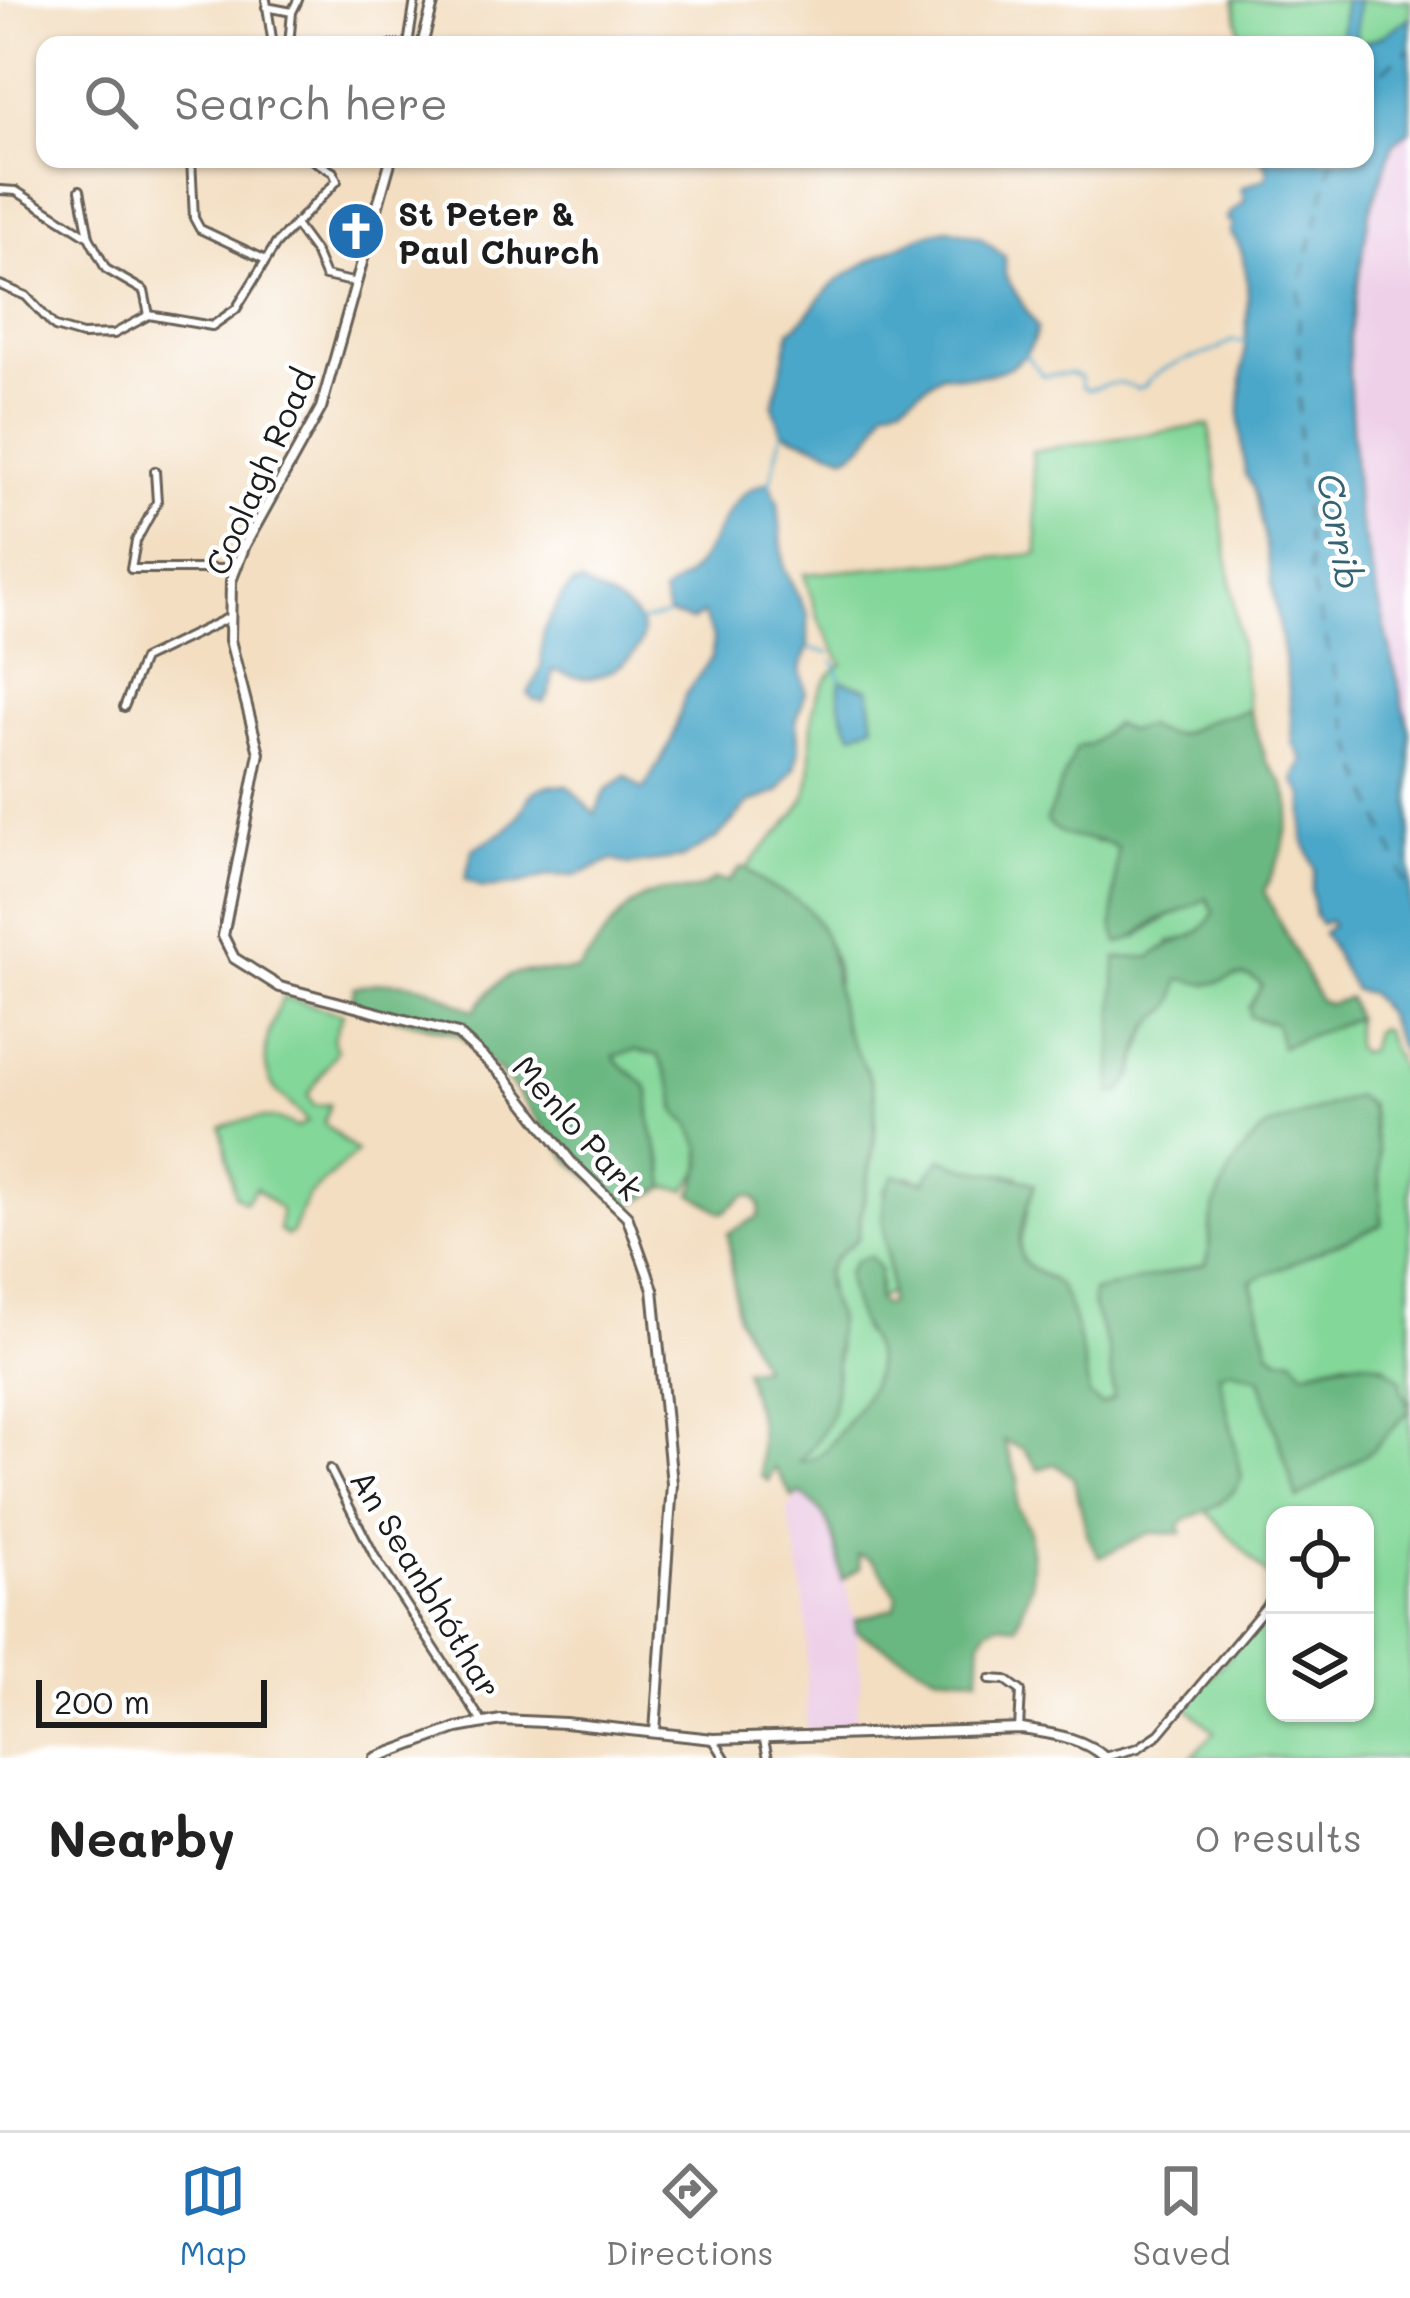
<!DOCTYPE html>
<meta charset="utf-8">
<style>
body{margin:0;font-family:Mali,sans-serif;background:#f2f2f2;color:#222}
.controls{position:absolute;right:36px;bottom:36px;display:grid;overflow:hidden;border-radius:24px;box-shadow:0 3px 9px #0004}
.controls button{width:108px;height:108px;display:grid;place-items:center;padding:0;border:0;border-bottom:3px solid #e0e0e0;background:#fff;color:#222;font:60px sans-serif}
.scale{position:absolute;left:36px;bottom:30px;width:231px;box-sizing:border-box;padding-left:12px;border:6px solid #1c1c1c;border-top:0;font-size:33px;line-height:42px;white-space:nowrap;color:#1c1c1c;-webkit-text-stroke:9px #fff;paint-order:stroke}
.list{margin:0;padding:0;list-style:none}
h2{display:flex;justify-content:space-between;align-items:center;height:156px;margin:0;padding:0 48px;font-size:51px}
h2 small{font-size:39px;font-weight:400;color:#767676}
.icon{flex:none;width:66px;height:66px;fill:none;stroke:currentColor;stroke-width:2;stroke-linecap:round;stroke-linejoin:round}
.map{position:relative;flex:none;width:1410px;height:1758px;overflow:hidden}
.search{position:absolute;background:#fff;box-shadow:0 3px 9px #0004;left:36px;right:36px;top:36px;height:132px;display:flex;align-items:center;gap:30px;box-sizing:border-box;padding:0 42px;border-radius:24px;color:#767676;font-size:45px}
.sheet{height:372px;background:#fff}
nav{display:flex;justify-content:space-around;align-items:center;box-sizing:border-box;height:168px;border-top:3px solid #e0e0e0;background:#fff;font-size:33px;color:#767676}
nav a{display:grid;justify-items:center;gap:6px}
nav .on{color:#1f6fb2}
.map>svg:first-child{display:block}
.built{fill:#eed0e8}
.green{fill:#83d799;stroke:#507a5a;stroke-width:3}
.forest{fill:#6ab881;stroke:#436a4e;stroke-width:3}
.water{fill:#4ba7c9;stroke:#346272;stroke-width:3}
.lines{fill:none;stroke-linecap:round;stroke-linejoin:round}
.stream{stroke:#4ba7c9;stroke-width:3}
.ferry{stroke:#346272;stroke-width:3;stroke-dasharray:15 12;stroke-linecap:butt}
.minor-casing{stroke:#676056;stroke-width:12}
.tertiary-casing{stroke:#676056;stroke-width:14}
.minor{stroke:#fff;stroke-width:6}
.tertiary{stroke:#fff;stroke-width:8}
.labels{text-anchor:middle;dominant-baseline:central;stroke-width:9;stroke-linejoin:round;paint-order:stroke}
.poi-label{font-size:33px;font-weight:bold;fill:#1c1c1c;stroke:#fff;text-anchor:start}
.street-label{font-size:33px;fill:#1c1c1c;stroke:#fff}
.water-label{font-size:36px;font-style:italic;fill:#346272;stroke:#fff}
</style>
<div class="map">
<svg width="1410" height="1758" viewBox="0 0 1410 1758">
<rect width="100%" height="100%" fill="#fff"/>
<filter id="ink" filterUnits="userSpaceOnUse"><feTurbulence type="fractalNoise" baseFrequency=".00833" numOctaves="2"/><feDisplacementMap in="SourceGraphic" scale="24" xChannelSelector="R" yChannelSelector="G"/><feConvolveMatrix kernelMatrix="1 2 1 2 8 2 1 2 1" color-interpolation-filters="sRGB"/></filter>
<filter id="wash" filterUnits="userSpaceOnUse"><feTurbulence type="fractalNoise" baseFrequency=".004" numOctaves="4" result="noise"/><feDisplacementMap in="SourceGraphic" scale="48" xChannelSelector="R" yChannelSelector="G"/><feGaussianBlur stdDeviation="2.7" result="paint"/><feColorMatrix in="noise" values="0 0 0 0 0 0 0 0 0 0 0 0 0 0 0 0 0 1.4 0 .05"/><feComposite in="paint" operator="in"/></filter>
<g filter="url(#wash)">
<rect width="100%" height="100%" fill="#f3dec1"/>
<path class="built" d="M 1410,130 L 1410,733 L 1357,508 L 1349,372 L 1349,339 L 1369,214 L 1393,144 Z
M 799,1493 L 815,1502 L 827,1517 L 855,1620 L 861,1680 L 854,1728 L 806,1730 L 807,1627 L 798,1556 L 787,1512 Z"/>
<path class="green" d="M 1234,0 L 1344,0 L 1342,32 L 1337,45 L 1242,45 Z
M 1358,0 L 1410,0 L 1410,17 L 1384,35 L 1355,45 Z
M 1209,425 L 1249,710 C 1239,714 1231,715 1220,717 C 1187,725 1183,745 1145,726 L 1129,731 L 1114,724 L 1091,744 L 1081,745 L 1095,842 L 1110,842 L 1118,848 L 1113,927 L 1136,938 C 1160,919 1181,913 1207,898 L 1214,912 C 1206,933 1190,940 1169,941 L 1133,1079 C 1138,1064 1141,1043 1149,1029 C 1165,1003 1172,1023 1179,979 C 1191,977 1196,984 1208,984 C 1233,982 1236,964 1263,985 L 1249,1007 L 1257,1020 L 1275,1023 L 1282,1046 L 1355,1018 L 1355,1047 L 1360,1053 L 1369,1051 L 1374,1032 L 1380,1028 L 1384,1030 L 1410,1092 L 1410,1404 L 1385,1365 L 1346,1360 L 1303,1371 L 1270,1352 L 1251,1280 L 1381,1224 L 1378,1151 L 1370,1105 L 1356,1096 L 1268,1127 C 1239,1146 1217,1193 1211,1227 C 1208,1241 1211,1250 1206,1264 L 1093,1292 L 1109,1351 L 1114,1398 L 1102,1405 L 1089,1396 C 1084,1358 1077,1312 1051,1281 C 1044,1272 1028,1271 1022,1259 C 1016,1244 1025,1227 1027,1213 C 1029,1203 1021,1187 1019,1176 L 971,1171 L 942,1158 L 923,1182 L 909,1176 L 885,1188 L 883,1217 L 891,1292 L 877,1299 L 880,1284 L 849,1289 L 863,1333 L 874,1344 L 877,1373 L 872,1388 L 825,1451 L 813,1461 L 797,1463 L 836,1381 L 838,1350 L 826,1273 L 833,1259 L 858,1238 C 862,1196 879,1151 875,1109 C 870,1068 839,1036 836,995 C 835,989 838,983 837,977 C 837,959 823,931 812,918 C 793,895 766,890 747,868 C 763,845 798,818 806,795 C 820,749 795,698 842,664 L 818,618 L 804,574 L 1038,554 L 1032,451 Z
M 283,997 L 343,1014 L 333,1038 L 337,1051 L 308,1095 L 314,1106 L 330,1104 L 324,1124 L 357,1152 L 308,1196 L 292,1233 L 286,1236 L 279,1230 L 281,1210 L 256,1188 L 245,1202 L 235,1195 L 221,1127 C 245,1119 275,1111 296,1128 L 307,1122 C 298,1107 275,1095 270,1080 C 258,1051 272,1023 283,997 Z
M 640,1048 L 658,1055 L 674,1091 L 675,1109 L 696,1133 L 701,1148 L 701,1168 L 686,1190 L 666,1187 L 663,1161 L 651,1131 L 649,1091 L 619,1065 L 613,1056 Z
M 1230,1369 L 1260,1378 L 1298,1498 L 1371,1451 L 1410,1410 L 1410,1758 L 1191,1758 L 1215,1732 L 1185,1706 L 1275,1603 L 1275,1713 L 1365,1713 L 1365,1515 L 1275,1515 L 1274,1582 L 1204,1509 L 1221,1503 L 1235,1445 L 1218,1373 Z"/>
<path class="forest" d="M 1249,710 L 1266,761 L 1283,783 L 1291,808 L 1282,852 L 1264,891 L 1319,1000 L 1329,1004 L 1349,998 L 1355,1018 L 1281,1047 L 1275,1023 L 1250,1017 L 1249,1007 L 1262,985 C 1240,966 1232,982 1207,984 C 1196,985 1191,977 1179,980 C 1172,1023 1166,1002 1149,1028 C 1135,1050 1138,1073 1120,1093 L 1111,1093 L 1116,958 L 1151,957 C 1173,937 1201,942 1214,912 L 1207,898 C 1191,908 1177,912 1161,919 C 1144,925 1138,940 1118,943 L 1113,927 L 1117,848 C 1095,832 1070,848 1046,821 L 1076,748 L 1091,744 L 1114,724 L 1129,731 L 1145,726 C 1186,747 1187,725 1220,717 C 1231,715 1239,714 1249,710 Z
M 741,867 L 747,868 C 769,894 791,891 807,909 C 840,944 831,991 846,1031 C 855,1053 874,1076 875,1099 C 877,1146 862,1192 858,1238 L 834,1259 L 826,1273 L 826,1287 L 837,1318 L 835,1397 L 832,1413 L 818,1439 L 799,1462 C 821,1460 830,1445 842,1429 C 910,1344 856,1357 847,1274 L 855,1261 L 870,1256 L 880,1269 L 877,1299 L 882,1305 L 888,1305 C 897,1263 868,1215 894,1175 L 924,1182 L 941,1158 C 971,1175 1005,1170 1035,1184 C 1029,1205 1014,1236 1022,1258 C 1028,1274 1050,1273 1059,1286 C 1075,1309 1085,1368 1089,1396 L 1102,1405 L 1114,1398 L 1109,1351 L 1093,1307 L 1093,1292 L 1206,1264 C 1212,1250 1208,1241 1210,1227 C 1215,1193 1240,1146 1268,1127 L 1356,1096 L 1369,1105 L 1378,1151 L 1382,1224 L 1251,1281 L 1270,1352 L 1278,1357 L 1294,1358 L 1304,1371 C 1338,1364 1372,1348 1402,1381 L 1401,1389 L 1410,1410 L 1371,1451 L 1297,1499 L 1260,1378 L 1231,1369 L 1219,1373 L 1242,1477 C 1233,1503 1203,1510 1180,1524 L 1182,1533 L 1150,1534 L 1099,1557 L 1088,1537 L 1073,1477 L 1055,1464 L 1038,1469 L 1024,1449 L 1004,1441 L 1018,1479 L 1017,1506 L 1029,1529 L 1032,1561 L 1031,1585 L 1017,1626 L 998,1624 L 987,1629 L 981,1640 L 979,1677 L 935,1674 L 856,1631 L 855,1620 L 895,1608 L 897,1595 C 885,1581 878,1556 858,1555 L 860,1568 L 842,1580 C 837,1546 832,1511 799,1493 L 793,1498 L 774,1467 L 768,1481 L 761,1476 L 759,1424 L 744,1369 L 762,1367 L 737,1316 L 728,1233 L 759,1216 L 760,1205 L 754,1197 L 746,1195 L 723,1213 L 692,1194 L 703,1164 L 701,1148 L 691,1126 L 677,1112 L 674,1091 L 658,1055 L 636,1050 L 614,1056 C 622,1071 642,1076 648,1090 C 651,1099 648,1110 650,1120 C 654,1143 664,1163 666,1187 L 626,1208 L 571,1162 L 504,1076 L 458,1034 L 351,1007 L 354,987 C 381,981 414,979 440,993 C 452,1000 461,1007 475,1010 C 514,955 526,977 578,970 C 601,943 618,907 651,894 C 677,884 684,901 715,879 L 728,882 Z"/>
<path class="water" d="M 1344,0 L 1358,0 L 1356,45 L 1384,35 L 1410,17 L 1410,130 L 1393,144 L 1369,214 L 1349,339 L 1349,372 L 1357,508 L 1410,733 L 1410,1070 L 1385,1013 L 1369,993 L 1354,990 L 1323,933 L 1332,926 L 1330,921 L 1321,924 L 1315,916 L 1311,891 L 1315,870 L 1303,838 L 1304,795 L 1294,781 L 1303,760 L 1293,743 L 1289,689 L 1264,535 C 1258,517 1258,488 1245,475 C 1244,456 1240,437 1240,418 C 1238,375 1264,263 1230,233 L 1232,222 L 1227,221 L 1228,215 L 1245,201 L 1241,188 L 1267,177 L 1268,168 L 1261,159 L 1365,159 L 1365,45 L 1337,45 L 1342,32 Z
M 949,229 L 980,237 L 1005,257 L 1005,275 L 1037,328 C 1028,375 981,380 942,374 L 903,402 L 885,408 C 875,430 869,446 846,456 L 782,432 L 773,406 L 790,330 C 809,318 814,303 829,288 C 848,270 924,230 949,229 Z
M 769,482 L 778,503 L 784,568 L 808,615 L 808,647 L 800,670 L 806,692 L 796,722 L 799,749 L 795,768 L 778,792 L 749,803 L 717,838 L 682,858 L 629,865 L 613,860 L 575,876 L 550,875 L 516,885 L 482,888 L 465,879 L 473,849 C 484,842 498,836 508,828 C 534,804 521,782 568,786 L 595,814 L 606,790 L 626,776 L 643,790 L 671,742 L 685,695 L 712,657 L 713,638 L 703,614 L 692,621 L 668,614 L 663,594 C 672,585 686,579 694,569 C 720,540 724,492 769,482 Z
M 582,583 C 599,596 626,602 638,620 C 656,647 614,674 591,678 C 579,680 564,673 553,670 L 550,692 L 544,702 L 534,700 L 528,694 L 541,668 L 543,631 L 562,596 L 574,584 Z
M 841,680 L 869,689 L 874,724 L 853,734 C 843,720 835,697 841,680 Z"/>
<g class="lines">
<path class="stream" d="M 1022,352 L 1044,376 L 1070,373 L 1080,377 L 1082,387 L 1088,390 C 1106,384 1120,379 1137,389 L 1145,386 C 1161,359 1210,359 1231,341 L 1249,342
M 769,487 L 782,432
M 640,622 L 667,615
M 809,648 L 829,653
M 834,661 L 841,680"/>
<path class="ferry" d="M 1365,89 L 1368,82 L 1410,49
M 1333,159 L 1299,289 L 1299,459 L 1311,583 L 1359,765 L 1410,896"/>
</g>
</g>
<g filter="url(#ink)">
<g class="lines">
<defs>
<path id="minor" d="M 266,0 L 273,45
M 266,7 L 292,12
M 289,45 L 292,12 L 298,0
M 389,45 L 402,45
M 408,45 L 415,0
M 191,159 L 194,218 L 200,229 L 266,260
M 0,190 L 16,191 L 89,237 L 106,269 L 144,291 L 149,315
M 80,190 L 89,237
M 296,226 L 315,252 L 325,276 L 357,283
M 0,285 L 26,296 L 55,327 L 82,335 L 114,334 L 149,315 L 212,326 L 236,309 L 276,244 L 337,181 L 333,172 L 311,159
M 155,471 L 157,502 L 136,541 L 131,569 L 233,569
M 124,707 L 143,659 L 228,618
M 330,1469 L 375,1557 L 482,1722
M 990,1679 L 1006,1680 L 1021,1691 L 1019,1730
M 763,1736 L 768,1758
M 713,1739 L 725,1758
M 1104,1757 L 1138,1748 L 1159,1734 L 1275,1596"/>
<path id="tertiary" d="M 422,45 L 434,0
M 391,159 L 321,408 L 245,545 L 231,581 L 230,640 L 259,753 L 223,936 L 234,958 L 280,987 L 458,1034 L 504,1076 L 571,1162 L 627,1216 L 653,1289 L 672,1484 L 655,1732
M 375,1758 L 457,1728 L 501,1720 L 565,1723 L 713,1739 L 1022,1729 C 1051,1734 1083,1737 1105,1758"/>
</defs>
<use href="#minor" class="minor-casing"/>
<use href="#tertiary" class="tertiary-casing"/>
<use href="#minor" class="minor"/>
<use href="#tertiary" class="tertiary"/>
</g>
</g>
<defs>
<symbol id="church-disc" viewBox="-11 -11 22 22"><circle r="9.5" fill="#1f6fb2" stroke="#fff"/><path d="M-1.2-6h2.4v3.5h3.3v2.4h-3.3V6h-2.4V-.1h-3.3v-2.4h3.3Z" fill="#fff"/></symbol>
</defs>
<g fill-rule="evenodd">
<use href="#church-disc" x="323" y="198" width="66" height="66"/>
</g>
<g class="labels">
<g class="poi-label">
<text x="398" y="212">St Peter &amp;<tspan x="398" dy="38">Paul Church</tspan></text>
</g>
<g class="street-label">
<text transform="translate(259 471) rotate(-66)">Coolagh Road</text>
<text transform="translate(579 1127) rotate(49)">Menlo Park</text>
<text transform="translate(427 1583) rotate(59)">An Seanbhóthar</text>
</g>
<g class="water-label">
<text transform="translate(1341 531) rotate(80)">Corrib</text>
</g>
</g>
</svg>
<div class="controls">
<button><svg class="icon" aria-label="locate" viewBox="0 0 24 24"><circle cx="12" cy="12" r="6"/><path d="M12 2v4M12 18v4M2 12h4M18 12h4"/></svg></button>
<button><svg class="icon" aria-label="layers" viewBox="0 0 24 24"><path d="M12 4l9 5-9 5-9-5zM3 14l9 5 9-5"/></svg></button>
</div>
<div class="scale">200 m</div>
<div class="search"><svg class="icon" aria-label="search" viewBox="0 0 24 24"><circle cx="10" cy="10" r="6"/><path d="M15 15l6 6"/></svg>Search here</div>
</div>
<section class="sheet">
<h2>Nearby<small>0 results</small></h2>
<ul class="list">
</ul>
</section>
<nav>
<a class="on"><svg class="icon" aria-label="map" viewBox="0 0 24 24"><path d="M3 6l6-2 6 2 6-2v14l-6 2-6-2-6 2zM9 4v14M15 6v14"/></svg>Map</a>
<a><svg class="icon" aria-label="directions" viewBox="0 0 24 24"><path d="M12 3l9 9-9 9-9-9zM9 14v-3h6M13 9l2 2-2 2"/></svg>Directions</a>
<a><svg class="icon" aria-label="saved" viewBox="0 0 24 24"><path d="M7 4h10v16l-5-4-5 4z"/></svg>Saved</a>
</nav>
